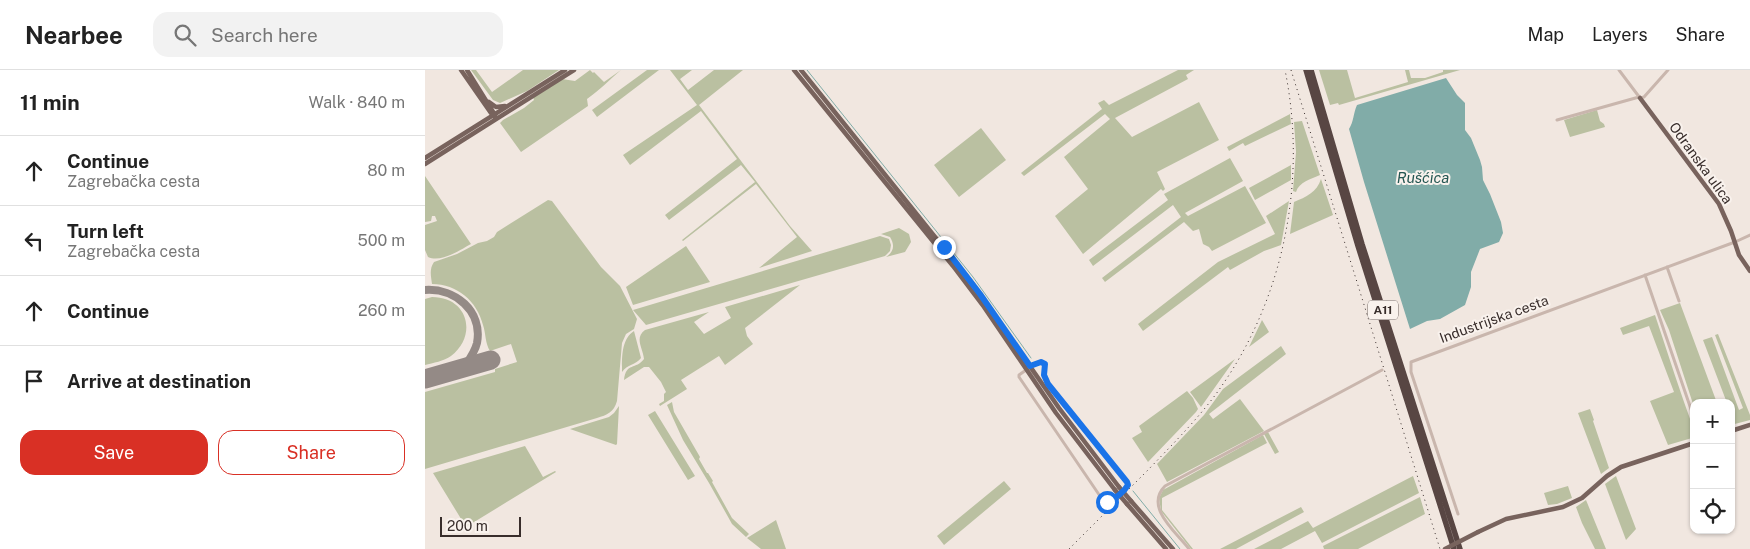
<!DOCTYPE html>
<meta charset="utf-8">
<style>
body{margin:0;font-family:"Public Sans",sans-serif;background:#f2f2f2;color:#222}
.controls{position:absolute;right:15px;bottom:15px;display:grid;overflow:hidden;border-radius:10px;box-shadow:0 1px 4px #0004}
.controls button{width:45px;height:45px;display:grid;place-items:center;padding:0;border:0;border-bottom:1px solid #e0e0e0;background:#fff;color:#222;font:25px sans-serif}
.scale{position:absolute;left:15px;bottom:12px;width:81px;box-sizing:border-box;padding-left:5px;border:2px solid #382d2b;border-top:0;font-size:14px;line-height:18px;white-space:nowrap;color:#382d2b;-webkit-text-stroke:4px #f9f2ed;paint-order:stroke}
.stop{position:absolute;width:15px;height:15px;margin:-11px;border:4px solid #1a73e8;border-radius:50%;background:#fff}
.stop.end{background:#1a73e8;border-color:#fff;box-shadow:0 1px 5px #0008}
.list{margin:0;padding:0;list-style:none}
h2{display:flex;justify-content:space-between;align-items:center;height:65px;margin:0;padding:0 20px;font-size:21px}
h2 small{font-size:16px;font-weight:400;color:#767676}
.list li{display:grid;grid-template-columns:32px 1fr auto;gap:15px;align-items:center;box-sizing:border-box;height:70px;padding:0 20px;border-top:1px solid #e0e0e0}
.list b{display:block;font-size:19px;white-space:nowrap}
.list p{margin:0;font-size:16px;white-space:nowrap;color:#767676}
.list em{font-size:16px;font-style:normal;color:#767676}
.actions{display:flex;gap:10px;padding:15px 20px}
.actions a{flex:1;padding:11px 0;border:1px solid #d93025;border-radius:15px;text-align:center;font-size:18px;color:#d93025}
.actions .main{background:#d93025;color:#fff}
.icon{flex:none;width:28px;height:28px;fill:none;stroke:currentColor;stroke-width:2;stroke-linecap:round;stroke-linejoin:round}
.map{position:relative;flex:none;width:1325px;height:479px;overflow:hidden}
header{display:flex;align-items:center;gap:30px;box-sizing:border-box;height:70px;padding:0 25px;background:#fff;border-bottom:1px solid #e0e0e0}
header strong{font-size:24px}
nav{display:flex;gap:28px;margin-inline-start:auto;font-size:18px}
.search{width:350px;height:45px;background:#f2f2f2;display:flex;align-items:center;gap:12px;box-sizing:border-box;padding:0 18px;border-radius:15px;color:#767676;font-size:19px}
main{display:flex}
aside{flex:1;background:#fff}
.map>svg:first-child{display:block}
.green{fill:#bac0a1}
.water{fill:#81aca8}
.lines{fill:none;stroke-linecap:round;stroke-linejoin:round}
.stream{stroke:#81aca8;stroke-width:1}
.taxiway{stroke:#948a86;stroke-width:8}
.runway{stroke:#948a86;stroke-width:19}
.minor{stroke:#c9b6ad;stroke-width:3}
.major{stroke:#78635d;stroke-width:4.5}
.highway{stroke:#584643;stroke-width:5.5}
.rail{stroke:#382d2b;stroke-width:1;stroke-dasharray:1 4;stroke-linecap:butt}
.major-bridge{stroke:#78635d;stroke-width:4.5}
.route{stroke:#1a73e8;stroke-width:6}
.labels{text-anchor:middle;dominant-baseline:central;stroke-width:4;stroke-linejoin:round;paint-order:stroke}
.shield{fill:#f9f2ed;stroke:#726865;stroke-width:1}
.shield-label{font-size:12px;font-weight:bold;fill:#382d2b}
.street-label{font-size:14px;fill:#382d2b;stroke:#f9f2ed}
.water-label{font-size:15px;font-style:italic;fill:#245652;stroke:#f9f2ed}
</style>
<header>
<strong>Nearbee</strong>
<div class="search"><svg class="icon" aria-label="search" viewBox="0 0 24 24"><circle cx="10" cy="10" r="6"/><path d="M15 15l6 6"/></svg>Search here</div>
<nav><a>Map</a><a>Layers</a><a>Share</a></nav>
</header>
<main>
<aside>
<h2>11 min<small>Walk · 840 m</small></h2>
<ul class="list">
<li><svg class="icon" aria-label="ahead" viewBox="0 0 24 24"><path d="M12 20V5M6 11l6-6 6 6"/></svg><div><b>Continue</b><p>Zagrebačka cesta</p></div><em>80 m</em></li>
<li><svg class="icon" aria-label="left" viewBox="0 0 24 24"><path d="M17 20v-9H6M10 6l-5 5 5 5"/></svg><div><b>Turn left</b><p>Zagrebačka cesta</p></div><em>500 m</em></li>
<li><svg class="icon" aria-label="ahead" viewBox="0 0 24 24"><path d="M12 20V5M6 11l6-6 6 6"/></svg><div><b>Continue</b></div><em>260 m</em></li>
<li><svg class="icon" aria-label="arrive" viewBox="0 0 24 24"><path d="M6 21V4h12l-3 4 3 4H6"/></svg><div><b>Arrive at destination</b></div></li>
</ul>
<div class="actions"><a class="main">Save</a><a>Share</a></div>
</aside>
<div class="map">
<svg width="1325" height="479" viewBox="0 0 1325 479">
<rect width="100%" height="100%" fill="#f1e7e0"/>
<path class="green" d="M 46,0 L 51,0 L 67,22 L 98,0 L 134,0 L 102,21 L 75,33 L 68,30 Z
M 165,0 L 168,3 L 169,2 L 179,12 L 196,0 C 184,10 175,20 162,29 L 163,36 L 96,82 L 75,53 L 78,50 L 99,38 L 109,30 L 108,27 L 137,9 L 150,11 Z
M 222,0 L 234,0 L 172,47 L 167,40 Z
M 245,0 L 267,0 L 255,9 L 263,20 L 289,0 L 318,0 L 274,35 L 365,156 L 387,181 L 334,198 L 372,167 L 331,114 L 258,171 L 257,170 L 330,112 L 316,95 L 244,150 L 240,145 L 312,89 L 276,41 L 205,95 L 198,85 L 272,35 Z
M 753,0 L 769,0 L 761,5 L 763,9 L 690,48 L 707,67 L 774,32 L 794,70 L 732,102 L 740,119 L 738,121 L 736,119 L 658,184 L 630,146 L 663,119 L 639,87 L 685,49 L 680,44 L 599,106 L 596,103 L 677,39 L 673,33 L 679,30 L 684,35 Z
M 894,0 L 922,0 L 930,28 L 983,12 L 980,0 L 984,0 L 986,8 L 1000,8 L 1018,2 L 1018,0 L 1035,0 L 914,35 L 913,33 L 905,35 Z
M 1172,40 L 1175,51 L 1179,54 L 1180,57 L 1145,67 L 1139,50 Z
M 865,44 L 866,54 L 820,76 L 818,73 L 804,81 L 802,77 Z
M 877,51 L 895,105 C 886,109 874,112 871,122 L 868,121 L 871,82 L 869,52 Z
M 556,58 L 581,90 L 534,127 L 509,95 Z
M 805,88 L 818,111 L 760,143 L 763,146 L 820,116 L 841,153 L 787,181 L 784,177 L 778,174 L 774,159 L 768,161 L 759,152 L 680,212 L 677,208 L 756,147 L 748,135 L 668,196 L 664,190 L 743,130 L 739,124 Z
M 866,95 L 866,110 L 830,130 L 824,118 Z
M 0,106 L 46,174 C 35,180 16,193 3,187 L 0,180 L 0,155 L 12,151 L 10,146 L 7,146 L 6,151 L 0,152 Z
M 896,109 L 908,145 L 865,164 L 869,132 C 881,127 892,122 896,109 Z
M 123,130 L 127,131 L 176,197 L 195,216 L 212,249 L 209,259 L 201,264 L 197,273 L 192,331 C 189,342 182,345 172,348 L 0,399 L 0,322 L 70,302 L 70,299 L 92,292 L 86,274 L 65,281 C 60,273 61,264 58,255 C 52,231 32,214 7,214 C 6,206 4,199 9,192 L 32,184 L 53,173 L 62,171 L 69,167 L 72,162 Z
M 864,131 L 856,175 L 839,181 L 805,200 L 803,197 L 718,261 L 713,254 L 793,192 L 850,164 L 841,146 Z
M 474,158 L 484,164 L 486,172 L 480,182 L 461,187 C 469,182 470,175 465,167 L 456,164 Z
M 455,166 L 464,169 L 466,175 L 465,181 L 460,186 L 221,255 L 208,240 Z
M 261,176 L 285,212 L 208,235 L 201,217 Z
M 375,215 L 320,258 L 322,266 L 328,274 L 300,295 L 294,286 L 256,310 L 262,319 L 235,336 L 234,334 L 239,331 L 239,324 L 241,322 L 236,312 L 224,297 L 219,297 L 199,310 C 201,292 211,300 219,289 C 218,278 209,268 220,260 L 284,242 L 269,252 L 279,264 L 306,248 L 300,237 Z
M 7,227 C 43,227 53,265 26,286 C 19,291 8,293 0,295 L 0,229 Z
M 1255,233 L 1292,333 L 1269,333 L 1269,337 L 1244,260 L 1235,240 Z
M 1230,245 C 1243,284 1255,322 1269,360 L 1269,367 L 1267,368 L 1243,375 L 1225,331 L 1249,322 L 1224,256 L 1198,265 L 1195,258 Z
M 837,250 L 844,262 L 824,277 Z
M 209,261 L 216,288 C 211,295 202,294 197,302 C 197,289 196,269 209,261 Z
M 1293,264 L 1325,345 L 1325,350 L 1306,355 L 1306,333 L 1302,333 L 1278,270 L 1287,267 L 1314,340 L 1318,338 L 1290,265 Z
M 856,276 L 861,284 L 784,344 L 788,349 L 815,329 L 839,361 L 742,412 L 732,394 L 779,345 L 798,319 Z
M 810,289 L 776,337 L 765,322 Z
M 762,321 L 768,328 L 773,339 L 771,342 L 723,392 L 707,368 L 717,362 L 714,356 Z
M 247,332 L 249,342 L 275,387 L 274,389 L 282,403 L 283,403 L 288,411 L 287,412 L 307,448 L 324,464 L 321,467 L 307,454 L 302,445 L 284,413 L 258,370 L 242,335 Z
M 194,336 L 192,374 L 191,375 L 145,359 L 184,347 L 189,343 Z
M 1165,339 L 1169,350 L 1168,351 L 1184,398 L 1176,404 L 1153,343 Z
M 230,341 L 270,406 L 263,410 L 223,345 Z
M 843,362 L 854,382 L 850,384 L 839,364 Z
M 838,365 L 842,373 L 737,428 L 737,440 L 768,479 L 766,479 L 736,441 L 734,428 L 738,420 Z
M 100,376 L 118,407 L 130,401 L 131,402 L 41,457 L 8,403 Z
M 988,406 L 994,423 L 897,473 L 890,461 L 856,479 L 829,479 L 883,451 L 888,458 Z
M 1191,406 L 1211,459 L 1201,470 L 1180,414 Z
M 579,411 L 586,419 L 519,475 L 512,466 Z
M 1143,416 L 1147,428 L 1132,434 L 1123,435 L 1119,423 Z
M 995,427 L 1000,444 L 933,479 L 899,479 L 898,476 Z
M 1161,430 L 1181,479 L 1170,479 L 1157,453 L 1151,437 Z
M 876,437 L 879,442 L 811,479 L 795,479 Z
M 351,450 L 361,479 L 336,479 L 322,468 Z"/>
<path class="water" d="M 1021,8 L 1032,25 L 1040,33 L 1040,60 L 1046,68 L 1055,90 L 1057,97 L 1058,110 L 1065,124 L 1076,152 L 1078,163 L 1074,172 L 1055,179 L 1046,202 L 1046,217 L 1040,235 L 1015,249 L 1002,251 L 985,259 L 939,112 L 924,59 C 929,51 928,44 932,35 Z"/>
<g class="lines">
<path class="stream" d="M 382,0 L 548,207 L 606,288
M 708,421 L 755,479"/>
<path class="taxiway" d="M 0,220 C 30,218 58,241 52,273 C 50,282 44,290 39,297"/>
<path class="runway" d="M 0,309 L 66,290"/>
<path class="minor" d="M 1194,0 L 1215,28 L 1219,27 L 1243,0
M 1132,50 L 1214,27
M 1242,197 L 1254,231
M 1220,205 L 1269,348
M 601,300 L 594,305 L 594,307 L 677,429 L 682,432 C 690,429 701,422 703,413 L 623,314 L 619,305 L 620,294 L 616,291 L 605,296
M 1033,444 L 986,302 L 986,292 L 1310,172 L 1325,165
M 764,479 C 751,462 719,437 740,416 L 957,300"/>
<path class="major" d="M 36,0 L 68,46
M 42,0 L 70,45
M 369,0 L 528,196 L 559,237 L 631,343 L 690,420
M 376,0 L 547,213 L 634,338 L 694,417
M 1215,28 L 1294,134 L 1306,161 L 1314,185 L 1325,201
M 64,32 L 71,37 L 80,36
M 0,88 L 140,0
M 0,94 L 149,0
M 1306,361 L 1325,355
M 706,431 L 748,479
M 702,434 L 741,479
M 1053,462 L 1081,449 L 1138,437 L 1157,428 L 1182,406 L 1196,397 L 1269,373"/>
<path class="highway" d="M 881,0 L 933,176 L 1029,479
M 886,0 L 937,174 L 1035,479"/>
<path class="rail" d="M 866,0 L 1015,479
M 644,479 C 670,453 696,427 722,401 C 745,377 768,354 788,328 C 858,235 883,113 860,0"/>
<path class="major-bridge" d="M 694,417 L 706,431
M 690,420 L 702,434
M 1020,479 L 1053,462"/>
</g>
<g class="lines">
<path class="route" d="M 519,177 L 555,224 L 605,296 L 616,292 L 620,294 L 619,305 L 623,314 L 702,412 L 703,415 C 699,422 690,429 682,432"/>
</g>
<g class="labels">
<rect class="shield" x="943" y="230.5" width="30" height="19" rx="4"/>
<g class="shield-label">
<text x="958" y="240">A11</text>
</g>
<g class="street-label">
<text transform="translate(1276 93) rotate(54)">Odranska ulica</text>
<text transform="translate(1069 249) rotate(-20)">Industrijska cesta</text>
</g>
<g class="water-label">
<text x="998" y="107">Rušćica</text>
</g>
</g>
</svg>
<div class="controls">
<button>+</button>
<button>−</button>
<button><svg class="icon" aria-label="locate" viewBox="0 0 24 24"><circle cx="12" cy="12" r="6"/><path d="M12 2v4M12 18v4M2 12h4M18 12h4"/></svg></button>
</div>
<div class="scale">200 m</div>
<div class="stop" style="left:682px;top:432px"></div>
<div class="stop end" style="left:519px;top:177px"></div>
</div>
</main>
